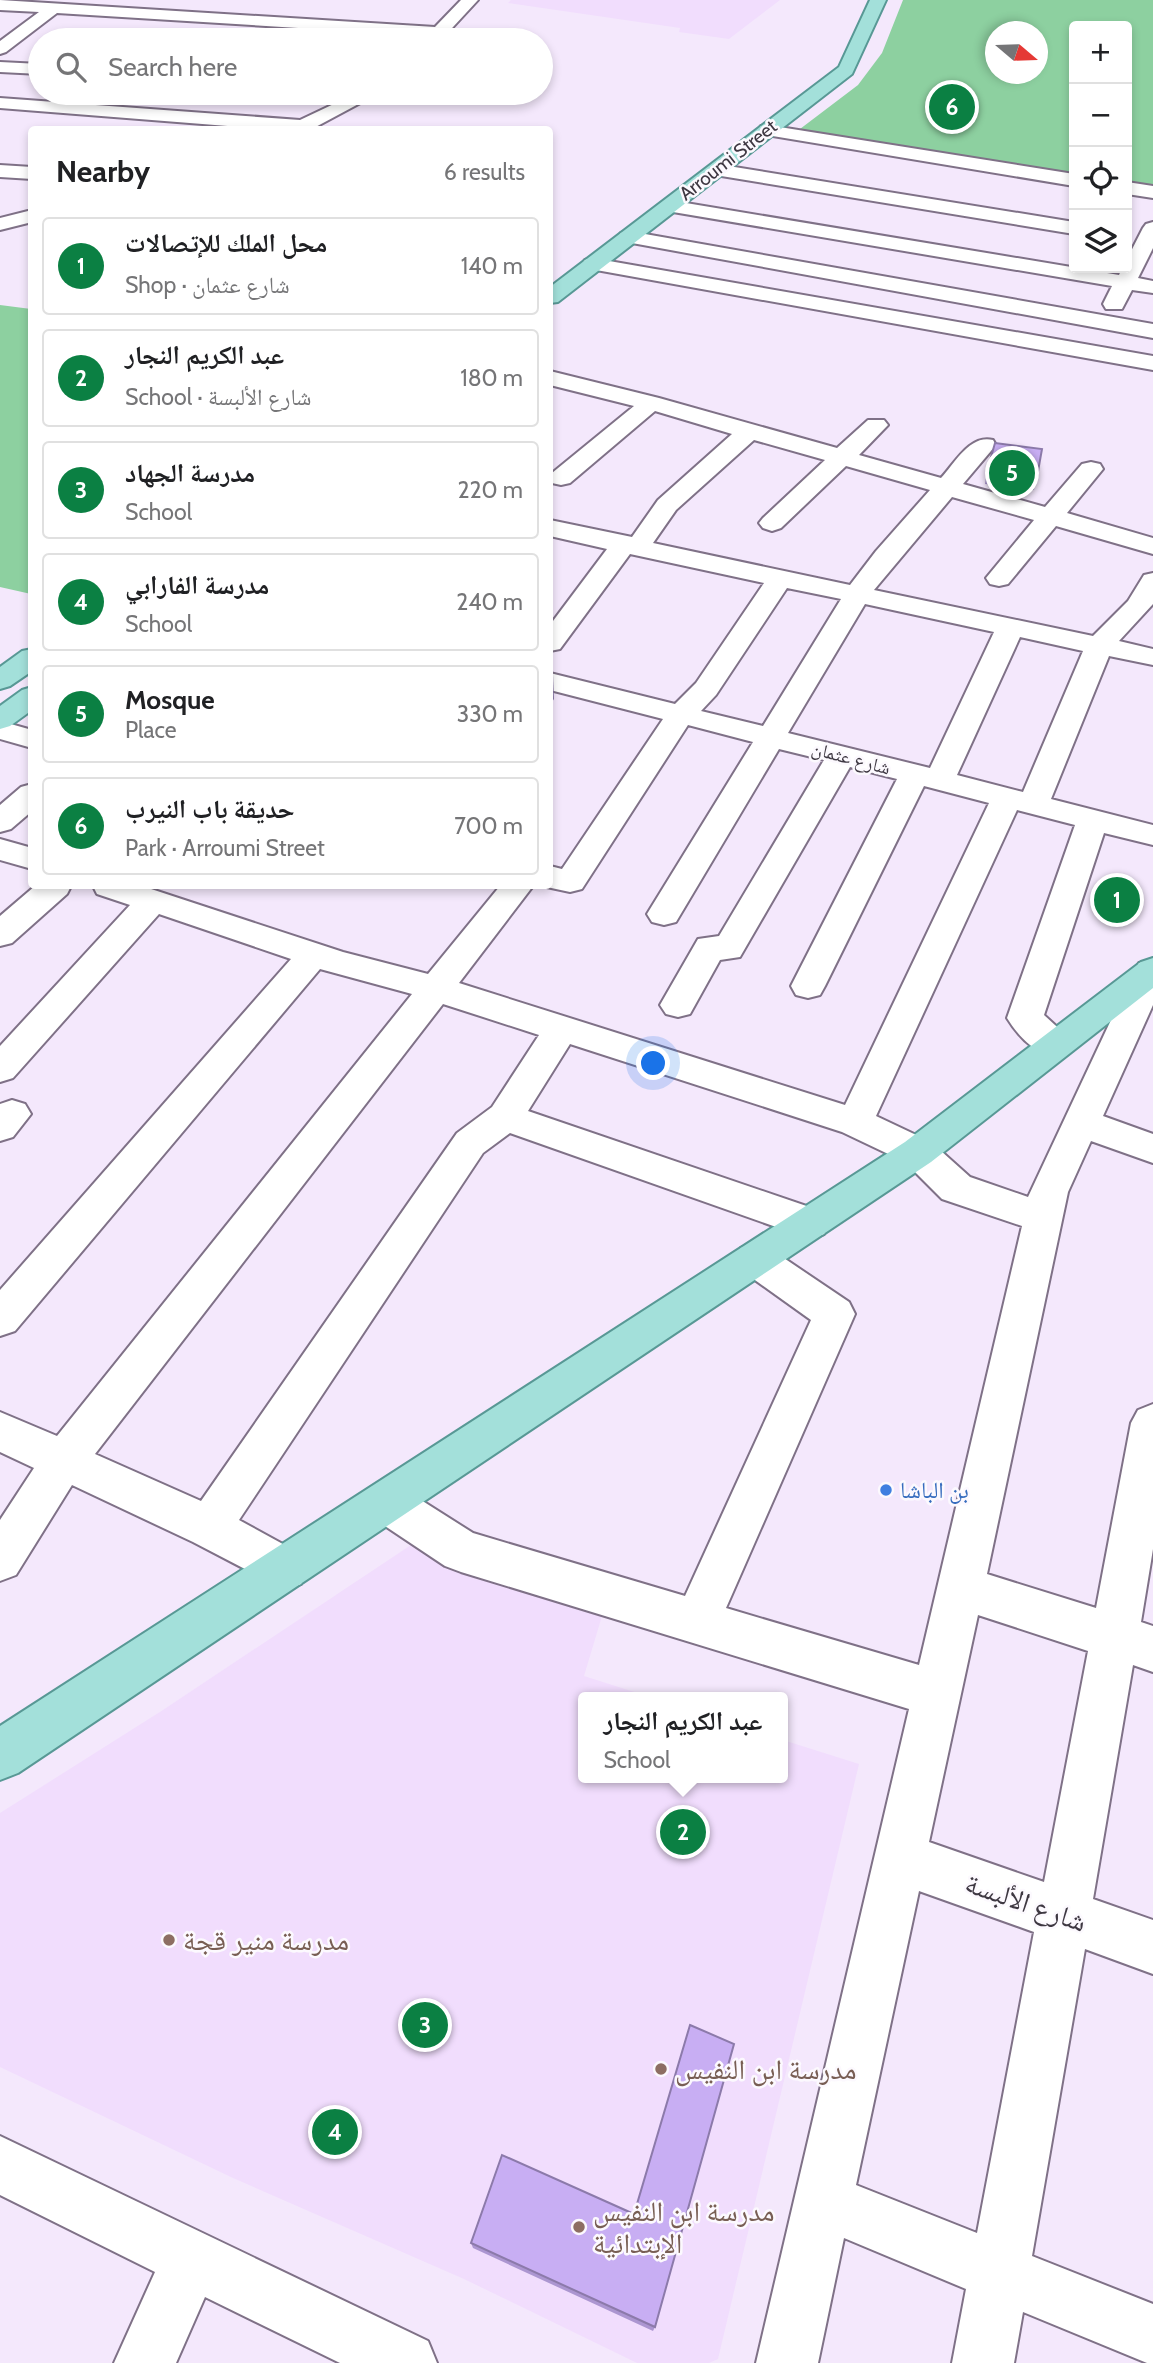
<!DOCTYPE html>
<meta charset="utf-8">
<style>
body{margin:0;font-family:Cabin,"Noto Naskh Arabic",sans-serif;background:#f2f2f2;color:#202124}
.controls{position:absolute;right:21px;top:21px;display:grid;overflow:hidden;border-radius:7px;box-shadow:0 4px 10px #0003}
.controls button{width:63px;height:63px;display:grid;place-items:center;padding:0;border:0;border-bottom:2px solid #e0e0e0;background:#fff;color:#202124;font:35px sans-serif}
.compass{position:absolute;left:985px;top:21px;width:63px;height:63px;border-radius:50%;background:#fff;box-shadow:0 4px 10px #0003;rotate:109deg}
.you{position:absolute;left:654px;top:1064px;width:24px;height:24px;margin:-18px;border:5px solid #fff;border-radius:50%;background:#1a73e8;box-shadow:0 0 0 10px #1a73e833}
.badge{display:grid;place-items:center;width:46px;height:46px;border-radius:50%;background:#0b8043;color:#fff;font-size:23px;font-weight:700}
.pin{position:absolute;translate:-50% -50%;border:4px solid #fff;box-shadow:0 2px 7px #0006}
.popup{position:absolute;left:578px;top:1692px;width:210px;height:91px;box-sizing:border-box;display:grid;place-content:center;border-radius:7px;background:#fff;filter:drop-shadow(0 2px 5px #0005);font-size:23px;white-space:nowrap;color:#757577}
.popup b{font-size:26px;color:#202124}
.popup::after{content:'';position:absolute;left:50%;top:100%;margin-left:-14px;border:14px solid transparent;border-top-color:#fff}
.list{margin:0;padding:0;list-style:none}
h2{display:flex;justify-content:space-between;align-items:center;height:91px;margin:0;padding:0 28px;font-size:30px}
h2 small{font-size:23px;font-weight:400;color:#757577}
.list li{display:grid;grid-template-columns:46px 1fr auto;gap:21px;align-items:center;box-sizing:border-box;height:98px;margin:0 14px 14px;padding:0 14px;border:2px solid #e0e0e0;border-radius:7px}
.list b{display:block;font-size:26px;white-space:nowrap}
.list p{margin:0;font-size:23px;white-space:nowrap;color:#757577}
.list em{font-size:23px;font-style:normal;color:#757577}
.icon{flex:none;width:38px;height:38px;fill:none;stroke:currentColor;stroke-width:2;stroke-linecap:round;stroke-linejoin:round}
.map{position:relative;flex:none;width:1153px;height:2363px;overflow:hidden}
.search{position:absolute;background:#fff;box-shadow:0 4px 10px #0003;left:28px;top:28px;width:525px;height:77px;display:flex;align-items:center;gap:18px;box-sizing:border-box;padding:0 24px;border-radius:38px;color:#757577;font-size:26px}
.panel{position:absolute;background:#fff;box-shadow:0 4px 10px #0003;left:28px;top:126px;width:525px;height:763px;border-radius:7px}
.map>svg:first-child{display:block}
.built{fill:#f1ddfd}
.green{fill:#8dd0a0;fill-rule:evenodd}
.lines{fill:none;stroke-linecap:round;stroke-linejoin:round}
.minor-casing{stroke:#7f7187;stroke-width:4}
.major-casing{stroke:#589895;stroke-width:4}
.minor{fill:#fff;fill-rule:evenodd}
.major{fill:#a3e0da;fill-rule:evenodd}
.wall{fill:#ac96d1}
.shaded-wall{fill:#8c7aaa}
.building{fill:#c8aef3;stroke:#8c7aaa;stroke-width:2}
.shop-dot{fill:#3f7fe0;stroke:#fcf9fe;stroke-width:2.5}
.education-dot{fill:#8d6e63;stroke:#fcf9fe;stroke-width:2.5}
.labels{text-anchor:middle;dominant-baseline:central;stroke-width:5;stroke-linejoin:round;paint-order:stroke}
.far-street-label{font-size:19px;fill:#3e3842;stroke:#fcf9fe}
.shop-label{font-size:23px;fill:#366cbe;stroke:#fcf9fe;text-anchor:start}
.near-street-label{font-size:28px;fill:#3e3842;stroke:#fcf9fe}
.near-education-label{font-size:28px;fill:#785e54;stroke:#fcf9fe;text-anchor:start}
</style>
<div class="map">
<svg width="1153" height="2363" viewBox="0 0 1153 2363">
<rect width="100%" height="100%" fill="#f4e8fc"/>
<path class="built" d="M 511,0 L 780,0 L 729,39 L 679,32 L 680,28 L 508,3 Z
M 420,1539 L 454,1570 L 602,1616 L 584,1676 L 650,1697 L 583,1697 L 583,1778 L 783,1778 L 783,1740 L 859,1764 L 718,2359 L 709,2363 L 637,2363 L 464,2279 L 233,2178 L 0,2067 L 0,1813 L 163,1710 Z"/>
<path class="green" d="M 903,0 L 1153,0 L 1153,187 L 1127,182 L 1127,26 L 1074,26 L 1074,174 L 800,129 L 858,85 L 882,53 ZM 996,32 L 1038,32 L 1038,74 L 996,74 Z
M 0,305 L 31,309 L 31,594 L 0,587 Z"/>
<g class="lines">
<defs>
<path id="minor" d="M 0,0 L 435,27 L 461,0 L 478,0 L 441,40 L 424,40 L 427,36 L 57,13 L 6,52 L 0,54 L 0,41 L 39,12 L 0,10 Z
M 0,62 L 40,64 L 40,74 L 0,72 Z
M 357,93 L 379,93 L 310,130 L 279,130 L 0,108 L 0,98 L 300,120 Z
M 767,125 L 1074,174 L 1074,186 L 761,134 L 758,130 L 761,126 Z
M 716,164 L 1074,222 L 1074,234 L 709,174 L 707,170 Z
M 0,165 L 32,167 L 32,179 L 0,177 Z
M 1127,182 L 1153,186 L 1153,198 L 1127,194 Z
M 668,200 L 1119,275 L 1122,268 L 1127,268 L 1127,259 L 1143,228 L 1146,224 L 1153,222 L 1153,248 L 1138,278 L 1153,281 L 1153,293 L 1132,290 L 1122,309 L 1106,309 L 1103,304 L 1112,286 L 661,210 L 658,206 Z
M 32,210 L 32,222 L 0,230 L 0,218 Z
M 628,231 L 1153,324 L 1153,338 L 621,241 L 618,237 L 621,233 Z
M 592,258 L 1153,356 L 1153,370 L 585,268 L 582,264 L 585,260 Z
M 550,371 L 659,398 L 837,448 L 868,420 L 884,420 L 888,425 L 859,455 L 941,478 C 955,463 970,434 993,440 L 996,445 L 963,484 L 1045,507 L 1082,464 L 1091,462 L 1100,464 L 1103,469 L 1067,513 L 1153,538 L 1153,554 L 1056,526 L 1008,584 L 999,586 L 990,584 L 986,578 L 1034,520 L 952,497 L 874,590 L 1093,636 L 1128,601 L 1144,575 L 1153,573 L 1153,604 L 1119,641 L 1153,649 L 1153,665 L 1109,656 L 1051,799 L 1153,825 L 1153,845 L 1104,833 L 1044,1015 L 1067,1036 L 1072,1045 L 1067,1054 C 1042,1062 1020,1039 1007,1018 L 1075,825 L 1017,810 L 876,1116 L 931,1142 L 970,1177 L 1028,1197 L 1134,971 L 1139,963 L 1153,960 L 1153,1005 L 1103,1116 L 1153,1134 L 1153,1163 L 1091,1141 L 1068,1192 L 987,1574 L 1096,1608 L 1131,1423 L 1138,1410 L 1153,1404 L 1153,1549 L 1141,1622 L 1153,1626 L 1153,1672 L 1133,1665 L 1093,1899 L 1153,1920 L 1153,1974 L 1085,1949 L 1032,2256 L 1153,2304 L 1153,2363 L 1147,2363 L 1023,2312 L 1014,2363 L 952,2363 L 966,2289 L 844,2238 L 818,2363 L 756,2363 L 909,1709 L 461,1572 L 445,1566 L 370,1516 L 364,1502 L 370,1488 L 386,1482 L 402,1488 L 473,1533 L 685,1596 L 811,1320 L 741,1270 L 735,1259 L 741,1248 L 755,1243 L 769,1248 L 849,1302 L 855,1314 L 726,1608 L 919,1665 L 1022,1226 L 942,1199 L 905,1162 L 842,1132 L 570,1044 L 528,1111 L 824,1212 L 830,1223 L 824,1234 L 810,1239 L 510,1133 L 483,1153 L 239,1520 L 301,1554 L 308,1569 L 301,1584 L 285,1590 L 193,1542 L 72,1485 L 16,1575 L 0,1581 L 0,1520 L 34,1468 L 0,1452 L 0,1412 L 57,1436 L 412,994 L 320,969 L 15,1331 L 0,1336 L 0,1290 L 291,959 L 159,914 L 13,1078 L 0,1082 L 0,1046 L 130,905 L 97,894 L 93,886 L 142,886 L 343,952 L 428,974 L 500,886 L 533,886 L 459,983 L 845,1105 L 989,803 L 924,786 L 825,986 L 820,995 L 808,998 L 796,995 L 791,986 L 897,779 L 850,767 L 740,957 L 720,960 L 690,1014 L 678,1017 L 666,1014 L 660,1005 L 698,939 L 719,936 L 824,760 L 779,749 L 676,922 L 664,925 L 652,922 L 647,914 L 753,742 L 688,725 L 582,889 L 570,892 L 542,886 L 550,886 L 550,866 L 562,869 L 663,719 L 550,690 L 550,673 L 675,704 L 696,683 L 764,583 L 630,554 L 560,649 L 550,651 L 550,625 L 607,549 L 550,536 L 550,520 L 632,537 L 658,500 L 732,434 L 655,411 L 570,483 L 561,485 L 552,483 L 550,479 L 552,473 L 634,406 L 550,385 ZM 754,440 L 825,460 L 763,518 L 759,523 L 763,528 L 772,531 L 781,528 L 846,466 L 930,490 L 876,551 L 850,585 L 653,543 L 676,510 ZM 787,588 L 841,599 L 763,726 L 701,711 L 716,695 ZM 865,604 L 994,632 L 930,768 L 788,733 ZM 1020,637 L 1083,651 L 1023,792 L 957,775 ZM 443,1004 L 539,1035 L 492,1107 L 457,1133 L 201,1501 L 95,1454 ZM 978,1615 L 1088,1651 L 1044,1882 L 929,1842 ZM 919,1891 L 1034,1932 L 977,2233 L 856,2185 Z
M 0,721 L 32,730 L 32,748 L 0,739 Z
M 32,784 L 32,811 L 11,829 L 0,832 L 0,805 L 21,787 Z
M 0,839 L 32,848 L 32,869 L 0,860 Z
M 35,886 L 71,886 L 67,894 L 12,943 L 0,946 L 0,916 Z
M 12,1100 L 25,1104 L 31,1114 L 13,1137 L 0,1141 L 0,1104 Z
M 0,2136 L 428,2341 L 437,2363 L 340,2363 L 205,2297 L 176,2363 L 114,2363 L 155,2272 L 0,2195 Z"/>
<path id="major" d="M 870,0 L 886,0 L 852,74 L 558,302 L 550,303 L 550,287 L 839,67 Z
M 32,649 L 32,671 L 10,686 L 0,689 L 0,667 L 22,651 Z
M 32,687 L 32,710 L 10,726 L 0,729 L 0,706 L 22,690 Z
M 1153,958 L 1153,988 L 931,1162 L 18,1773 L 0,1780 L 0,1726 L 905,1142 L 1141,962 Z"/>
</defs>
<use href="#minor" class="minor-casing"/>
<use href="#major" class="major-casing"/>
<use href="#minor" class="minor"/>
<use href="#major" class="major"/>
</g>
<path class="wall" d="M 1042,449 L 1034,490 L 985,484 L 987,471 Z
M 471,2243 L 655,2327 L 653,2331 L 473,2248 Z"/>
<path class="shaded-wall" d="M 553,674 L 554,699 L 550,705 L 550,679 Z"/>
<path class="building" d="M 995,443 L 1042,449 L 1037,477 L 987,471 Z
M 690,2025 L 734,2044 L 655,2327 L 471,2243 L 502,2155 L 634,2214 Z"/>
<circle class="shop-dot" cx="886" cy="1490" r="7"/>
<g class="education-dot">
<circle cx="169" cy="1940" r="7"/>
<circle cx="661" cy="2069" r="7"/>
<circle cx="579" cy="2227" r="7"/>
</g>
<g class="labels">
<g class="far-street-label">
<text transform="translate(728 160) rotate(-38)">Arroumi Street</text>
<text transform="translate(851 758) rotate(15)">شارع عثمان</text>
</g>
<g class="shop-label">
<text x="900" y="1490">بن الباشا</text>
</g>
<g class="near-street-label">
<text transform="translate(1026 1902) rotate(19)">شارع الألبسة</text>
</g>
<g class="near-education-label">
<text x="183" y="1940">مدرسة منير قجة</text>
<text x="675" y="2069">مدرسة ابن النفيس</text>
<text x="593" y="2211">مدرسة ابن النفيس<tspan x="593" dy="32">الإبتدائية</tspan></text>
</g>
</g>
</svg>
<div class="controls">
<button>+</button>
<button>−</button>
<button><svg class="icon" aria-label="locate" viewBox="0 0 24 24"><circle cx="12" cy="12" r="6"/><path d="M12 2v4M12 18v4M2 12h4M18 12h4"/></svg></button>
<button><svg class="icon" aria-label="layers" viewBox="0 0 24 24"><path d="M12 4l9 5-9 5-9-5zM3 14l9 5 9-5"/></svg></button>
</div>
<svg class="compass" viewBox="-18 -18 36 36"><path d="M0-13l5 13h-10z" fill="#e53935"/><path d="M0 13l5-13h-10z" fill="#757577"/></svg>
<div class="you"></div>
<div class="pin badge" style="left:1117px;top:900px">1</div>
<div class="pin badge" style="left:683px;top:1832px">2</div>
<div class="popup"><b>عبد الكريم النجار</b>School</div>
<div class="pin badge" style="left:425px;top:2025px">3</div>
<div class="pin badge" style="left:335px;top:2132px">4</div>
<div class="pin badge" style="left:1012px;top:473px">5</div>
<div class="pin badge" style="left:952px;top:107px">6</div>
<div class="search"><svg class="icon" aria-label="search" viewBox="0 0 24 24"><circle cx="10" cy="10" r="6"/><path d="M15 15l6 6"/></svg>Search here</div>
<section class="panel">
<h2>Nearby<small>6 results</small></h2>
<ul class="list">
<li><span class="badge">1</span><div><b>محل الملك للإتصالات</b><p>Shop · شارع عثمان</p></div><em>140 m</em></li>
<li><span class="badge">2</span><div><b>عبد الكريم النجار</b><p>School · شارع الألبسة</p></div><em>180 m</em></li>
<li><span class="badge">3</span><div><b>مدرسة الجهاد</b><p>School</p></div><em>220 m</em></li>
<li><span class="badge">4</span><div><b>مدرسة الفارابي</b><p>School</p></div><em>240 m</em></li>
<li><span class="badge">5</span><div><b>Mosque</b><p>Place</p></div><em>330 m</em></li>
<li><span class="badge">6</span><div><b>حديقة باب النيرب</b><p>Park · Arroumi Street</p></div><em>700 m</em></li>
</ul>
</section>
</div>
